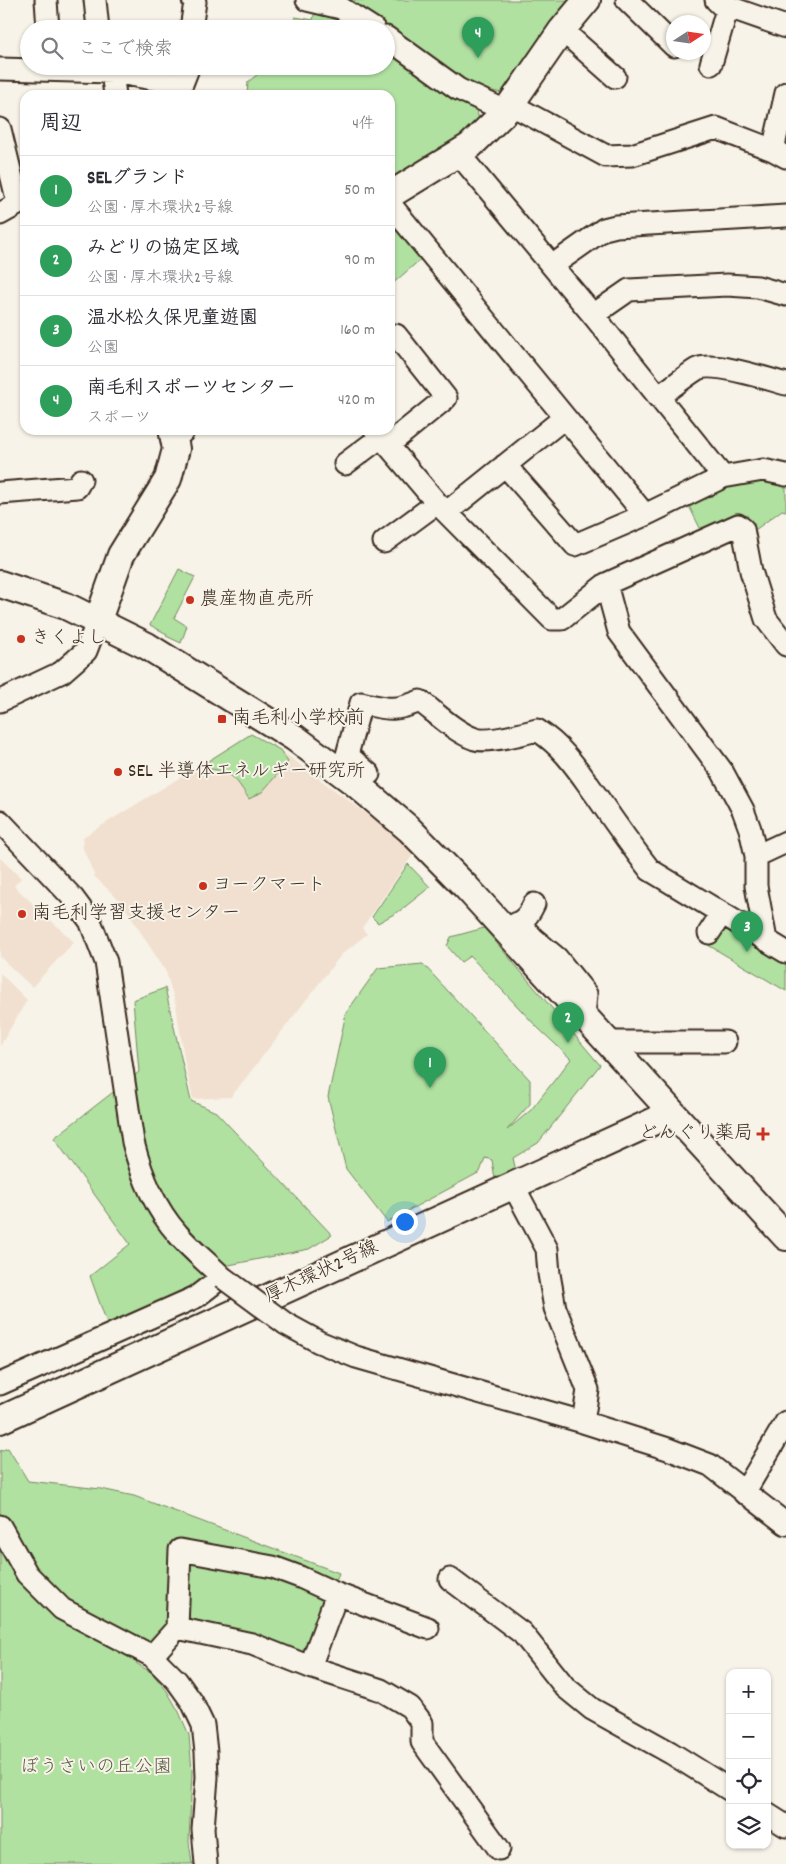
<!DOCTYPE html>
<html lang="ja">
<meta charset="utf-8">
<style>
body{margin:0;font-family:Dekko,"Klee One",sans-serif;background:#f2f2f3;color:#2b2b33}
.controls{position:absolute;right:15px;bottom:15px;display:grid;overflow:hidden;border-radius:10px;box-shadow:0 1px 4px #0004}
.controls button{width:45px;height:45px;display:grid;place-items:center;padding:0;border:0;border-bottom:1px solid #e1e1e2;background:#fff;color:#2b2b33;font:25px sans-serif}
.compass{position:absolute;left:666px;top:15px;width:45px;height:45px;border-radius:50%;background:#fff;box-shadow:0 1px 4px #0004;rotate:78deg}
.you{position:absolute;left:404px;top:1221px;width:18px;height:18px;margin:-12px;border:4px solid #fff;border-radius:50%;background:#1a73e8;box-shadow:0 0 0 8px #1a73e833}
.badge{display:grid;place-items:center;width:32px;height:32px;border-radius:50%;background:#db2777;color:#fff;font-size:16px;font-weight:700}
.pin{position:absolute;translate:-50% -41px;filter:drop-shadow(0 1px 2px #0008)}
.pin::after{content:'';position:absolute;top:26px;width:18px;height:15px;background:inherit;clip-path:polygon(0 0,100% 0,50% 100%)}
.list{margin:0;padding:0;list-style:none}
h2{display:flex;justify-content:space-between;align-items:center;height:65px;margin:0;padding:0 20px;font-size:21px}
h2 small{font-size:16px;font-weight:400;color:#7c7c81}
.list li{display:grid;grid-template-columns:32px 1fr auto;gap:15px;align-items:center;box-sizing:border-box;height:70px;padding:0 20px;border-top:1px solid #e1e1e2}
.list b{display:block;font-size:19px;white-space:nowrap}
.list p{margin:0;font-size:16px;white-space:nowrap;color:#7c7c81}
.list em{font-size:16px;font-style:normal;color:#7c7c81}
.icon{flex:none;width:28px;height:28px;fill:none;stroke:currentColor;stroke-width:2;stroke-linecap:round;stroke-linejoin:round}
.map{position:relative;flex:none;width:786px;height:1864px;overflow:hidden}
.search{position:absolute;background:#fff;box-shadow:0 1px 4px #0004;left:20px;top:20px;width:375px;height:55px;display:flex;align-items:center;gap:12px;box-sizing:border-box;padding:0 18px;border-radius:28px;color:#7c7c81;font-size:19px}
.panel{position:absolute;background:#fff;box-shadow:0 1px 4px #0004;left:20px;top:90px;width:375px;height:345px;border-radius:15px}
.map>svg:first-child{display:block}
.built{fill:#f1e0cf}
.green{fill:#b0e1a1;stroke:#768660}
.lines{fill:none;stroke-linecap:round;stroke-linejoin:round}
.minor-casing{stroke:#3b2a1e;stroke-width:25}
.tertiary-casing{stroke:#3b2a1e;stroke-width:30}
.minor{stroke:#f7f3e8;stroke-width:21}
.tertiary{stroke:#f7f3e8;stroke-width:26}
.minor-bridge-casing{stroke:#3b2a1e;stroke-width:25;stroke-linecap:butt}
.minor-bridge{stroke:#f7f3e8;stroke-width:21}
.poi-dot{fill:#c8321e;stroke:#f7f3e8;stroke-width:2}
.labels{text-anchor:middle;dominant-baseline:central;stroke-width:4;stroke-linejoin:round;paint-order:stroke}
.poi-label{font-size:19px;fill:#3b2a1e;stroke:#f7f3e8;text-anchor:start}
.street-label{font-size:19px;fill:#3b2a1e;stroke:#f7f3e8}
.park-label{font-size:19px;fill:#58583f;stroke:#f7f3e8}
</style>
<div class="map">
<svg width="786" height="1864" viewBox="0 0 786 1864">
<rect width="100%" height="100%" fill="#f7f3e8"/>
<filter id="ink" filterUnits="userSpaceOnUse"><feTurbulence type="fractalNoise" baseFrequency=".02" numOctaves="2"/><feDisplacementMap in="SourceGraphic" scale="10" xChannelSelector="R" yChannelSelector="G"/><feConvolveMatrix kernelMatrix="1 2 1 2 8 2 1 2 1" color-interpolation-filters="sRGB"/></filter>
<g filter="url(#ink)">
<path class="built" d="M 251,734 L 280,750 L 390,831 L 414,853 L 362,928 L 367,934 L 341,955 L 231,1097 L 193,1099 L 184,1058 L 176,1005 L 166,972 L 122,903 L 95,877 L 82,846 L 83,837 Z
M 0,858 L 21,878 L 14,886 L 74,942 L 32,987 L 0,957 Z
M 0,973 L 27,1000 L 0,1046 Z"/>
<path class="green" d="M 330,0 L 577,0 L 502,93 L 459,84 Z
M 315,10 L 328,13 L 360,29 L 294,29 L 295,17 L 313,20 Z
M 386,47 L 477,111 L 479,120 L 470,133 L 390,188 L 390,95 L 247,95 L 248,82 L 268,66 L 386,66 Z
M 390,215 L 422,258 L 390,286 Z
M 754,479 L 786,485 L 786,511 L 782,510 L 751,533 L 747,515 L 704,536 L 687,502 L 727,484 Z
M 179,569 L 195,577 L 174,618 L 187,626 L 181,643 L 166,636 L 167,634 L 150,625 Z
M 251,734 L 280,750 L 288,762 L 262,792 L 249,799 C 237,781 233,771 209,769 L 205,763 Z
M 408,864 L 430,887 L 401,910 L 378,923 L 372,917 Z
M 724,922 L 786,959 L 786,991 L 708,945 Z
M 484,928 L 600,1065 L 538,1143 L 513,1158 L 516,1171 L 495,1179 L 492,1160 L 485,1158 L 480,1172 L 387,1222 L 346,1169 L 328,1097 L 346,1013 L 378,968 L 423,964 L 530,1080 L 530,1104 L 507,1130 L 531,1110 L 571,1059 L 536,1026 L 470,956 L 461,962 L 447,946 L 451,937 Z
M 165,988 L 191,1101 L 216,1112 L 332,1235 L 309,1249 L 229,1265 L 197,1283 L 108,1326 L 90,1276 L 130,1244 L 54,1138 L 139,1072 L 133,1000 Z
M 8,1448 L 28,1481 L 101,1489 L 134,1496 L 339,1573 L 309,1660 L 168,1629 L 136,1663 L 152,1673 L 167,1691 L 179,1712 L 189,1735 L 192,1771 L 189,1842 L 192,1863 L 204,1864 L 0,1864 L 0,1451 Z"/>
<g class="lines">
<defs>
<path id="minor" d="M 46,0 L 48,29
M 95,0 L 98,29
M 307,0 L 341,8 L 374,29
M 627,0 L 674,46
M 716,0 L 720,4 L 786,27
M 191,29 L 195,2 L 193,0
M 562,30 L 615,77
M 386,37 L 458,89 L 506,111
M 711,64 L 728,6
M 111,66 L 112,72 L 182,84 L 189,66
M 0,69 L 112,72 L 115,95
M 510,104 L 606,156 L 632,155 L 716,128 L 773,150 L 786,157
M 0,129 L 18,203
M 773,150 L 786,93
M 458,153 L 593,315 L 723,477
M 390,204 L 645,515
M 0,214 L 25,200
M 553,265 L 604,229 L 616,226 L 786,216
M 593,315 L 629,290 L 727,285 L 758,287 L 786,295
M 658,397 C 671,388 684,377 697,369 C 714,361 767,379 786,384
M 375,430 L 437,503 L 552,619 L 562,619 L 606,584 L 738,525 L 743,529 L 751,571 L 766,619 L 786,645
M 388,445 L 446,398 L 396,335 L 390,339
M 345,464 L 381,437
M 505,465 L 575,545 L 645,515 L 723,477 L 763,470 L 786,475
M 0,493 L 77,487 L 81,480
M 447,512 L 564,418
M 384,542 L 437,503
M 606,584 L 619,632 L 722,771 L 743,810 L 750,829 L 756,856 L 756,886 L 766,940
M 0,701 L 62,672 L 86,651 L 98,620
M 369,774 L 347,755 L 361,703 C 388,709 393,712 420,701 C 436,713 455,732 475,739 C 488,743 522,734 537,730 C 565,748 579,772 598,798 C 615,823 632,847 650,870 L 786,952
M 0,821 L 73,898 L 90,921 L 106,962 L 133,1142 C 141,1174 155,1208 177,1233 C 190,1249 207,1262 222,1277 L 196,1297 L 0,1384
M 756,856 L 786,842
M 519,923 L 533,938 L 557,958 L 586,994 L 584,1016
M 507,928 C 522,922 527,919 534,904
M 709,933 L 722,913
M 607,1042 L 725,1042
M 513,1185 L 547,1249 L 549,1274 L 555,1308 L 588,1390 L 583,1422
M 286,1324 L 319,1342 L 356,1357 L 583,1422 L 668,1449 L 710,1465 L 786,1524
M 744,1493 L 786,1422
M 0,1526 L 27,1574 L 62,1609 L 152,1656 L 177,1681 L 192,1702 L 203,1725 L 206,1752 L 207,1777 L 203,1829 L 206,1864
M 450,1579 L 522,1633 L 565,1687 L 592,1709 L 671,1753 L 730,1790
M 177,1628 L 180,1550 L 273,1567 L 300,1577 L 337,1594 L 428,1628
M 152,1656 L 177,1628 L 252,1644 L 310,1667 L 381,1690 L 410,1707 L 422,1723 L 422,1742 L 499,1849
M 310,1667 L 337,1594
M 767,1814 L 786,1826"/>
<path id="tertiary" d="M 390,195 L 470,146 L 506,111 L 562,30 L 587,0
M 0,584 L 66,606 L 147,646 L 295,738 L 355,783 L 409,829 L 467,888 L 786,1237
M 98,620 L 121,555 L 168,479 L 176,449 L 173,434 L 181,430
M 0,1420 L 672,1113"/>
</defs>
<use href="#minor" class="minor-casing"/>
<use href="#tertiary" class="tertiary-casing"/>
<use href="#minor" class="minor"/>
<use href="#tertiary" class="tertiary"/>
<defs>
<path id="minor-bridge" d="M 222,1277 L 286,1324"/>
</defs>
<use href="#minor-bridge" class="minor-bridge-casing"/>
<use href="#minor-bridge" class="minor-bridge"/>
</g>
</g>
<g class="poi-dot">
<circle cx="190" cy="600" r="5"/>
<circle cx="21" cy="639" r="5"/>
<rect x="217" y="714" width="10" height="10" rx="2.5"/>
<circle cx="118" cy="772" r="5"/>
<circle cx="203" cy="886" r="5"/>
<circle cx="22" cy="914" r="5"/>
<path d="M760.5 1126.5h5v5h5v5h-5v5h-5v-5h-5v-5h5z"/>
</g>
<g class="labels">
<g class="poi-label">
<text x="200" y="600">農産物直売所</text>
<text x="31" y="639">きくよし</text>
<text x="232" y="719">南毛利小学校前</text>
<text x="128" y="772">SEL 半導体エネルギー研究所</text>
<text x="213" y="886">ヨークマート</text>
<text x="32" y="914">南毛利学習支援センター</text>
<text x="753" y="1134" text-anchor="end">どんぐり薬局</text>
</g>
<g class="street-label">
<text transform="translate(322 1273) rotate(-25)">厚木環状2号線</text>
</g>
<g class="park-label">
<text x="96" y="1768">ぼうさいの丘公園</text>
</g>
</g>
</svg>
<div class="controls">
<button>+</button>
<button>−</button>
<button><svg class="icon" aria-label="locate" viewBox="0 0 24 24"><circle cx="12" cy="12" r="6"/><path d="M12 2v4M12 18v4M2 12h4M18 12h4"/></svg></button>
<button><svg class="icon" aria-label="layers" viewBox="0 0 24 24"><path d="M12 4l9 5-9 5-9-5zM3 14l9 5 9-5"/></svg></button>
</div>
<svg class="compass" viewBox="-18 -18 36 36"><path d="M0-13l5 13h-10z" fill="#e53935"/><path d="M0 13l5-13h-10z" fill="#7c7c81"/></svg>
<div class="you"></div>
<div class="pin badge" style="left:430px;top:1088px;background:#2e9e5b">1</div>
<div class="pin badge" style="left:568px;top:1043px;background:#2e9e5b">2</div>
<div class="pin badge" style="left:747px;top:952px;background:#2e9e5b">3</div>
<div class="pin badge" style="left:478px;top:58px;background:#2e9e5b">4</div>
<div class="search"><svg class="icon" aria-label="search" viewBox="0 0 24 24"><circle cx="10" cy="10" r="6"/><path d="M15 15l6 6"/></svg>ここで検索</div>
<section class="panel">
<h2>周辺<small>4件</small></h2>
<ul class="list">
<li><span class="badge" style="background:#2e9e5b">1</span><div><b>SELグランド</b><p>公園 · 厚木環状2号線</p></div><em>50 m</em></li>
<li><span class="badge" style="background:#2e9e5b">2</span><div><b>みどりの協定区域</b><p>公園 · 厚木環状2号線</p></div><em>90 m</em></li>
<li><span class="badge" style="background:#2e9e5b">3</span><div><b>温水松久保児童遊園</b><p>公園</p></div><em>160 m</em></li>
<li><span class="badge" style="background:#2e9e5b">4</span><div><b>南毛利スポーツセンター</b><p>スポーツ</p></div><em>420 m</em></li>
</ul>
</section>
</div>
